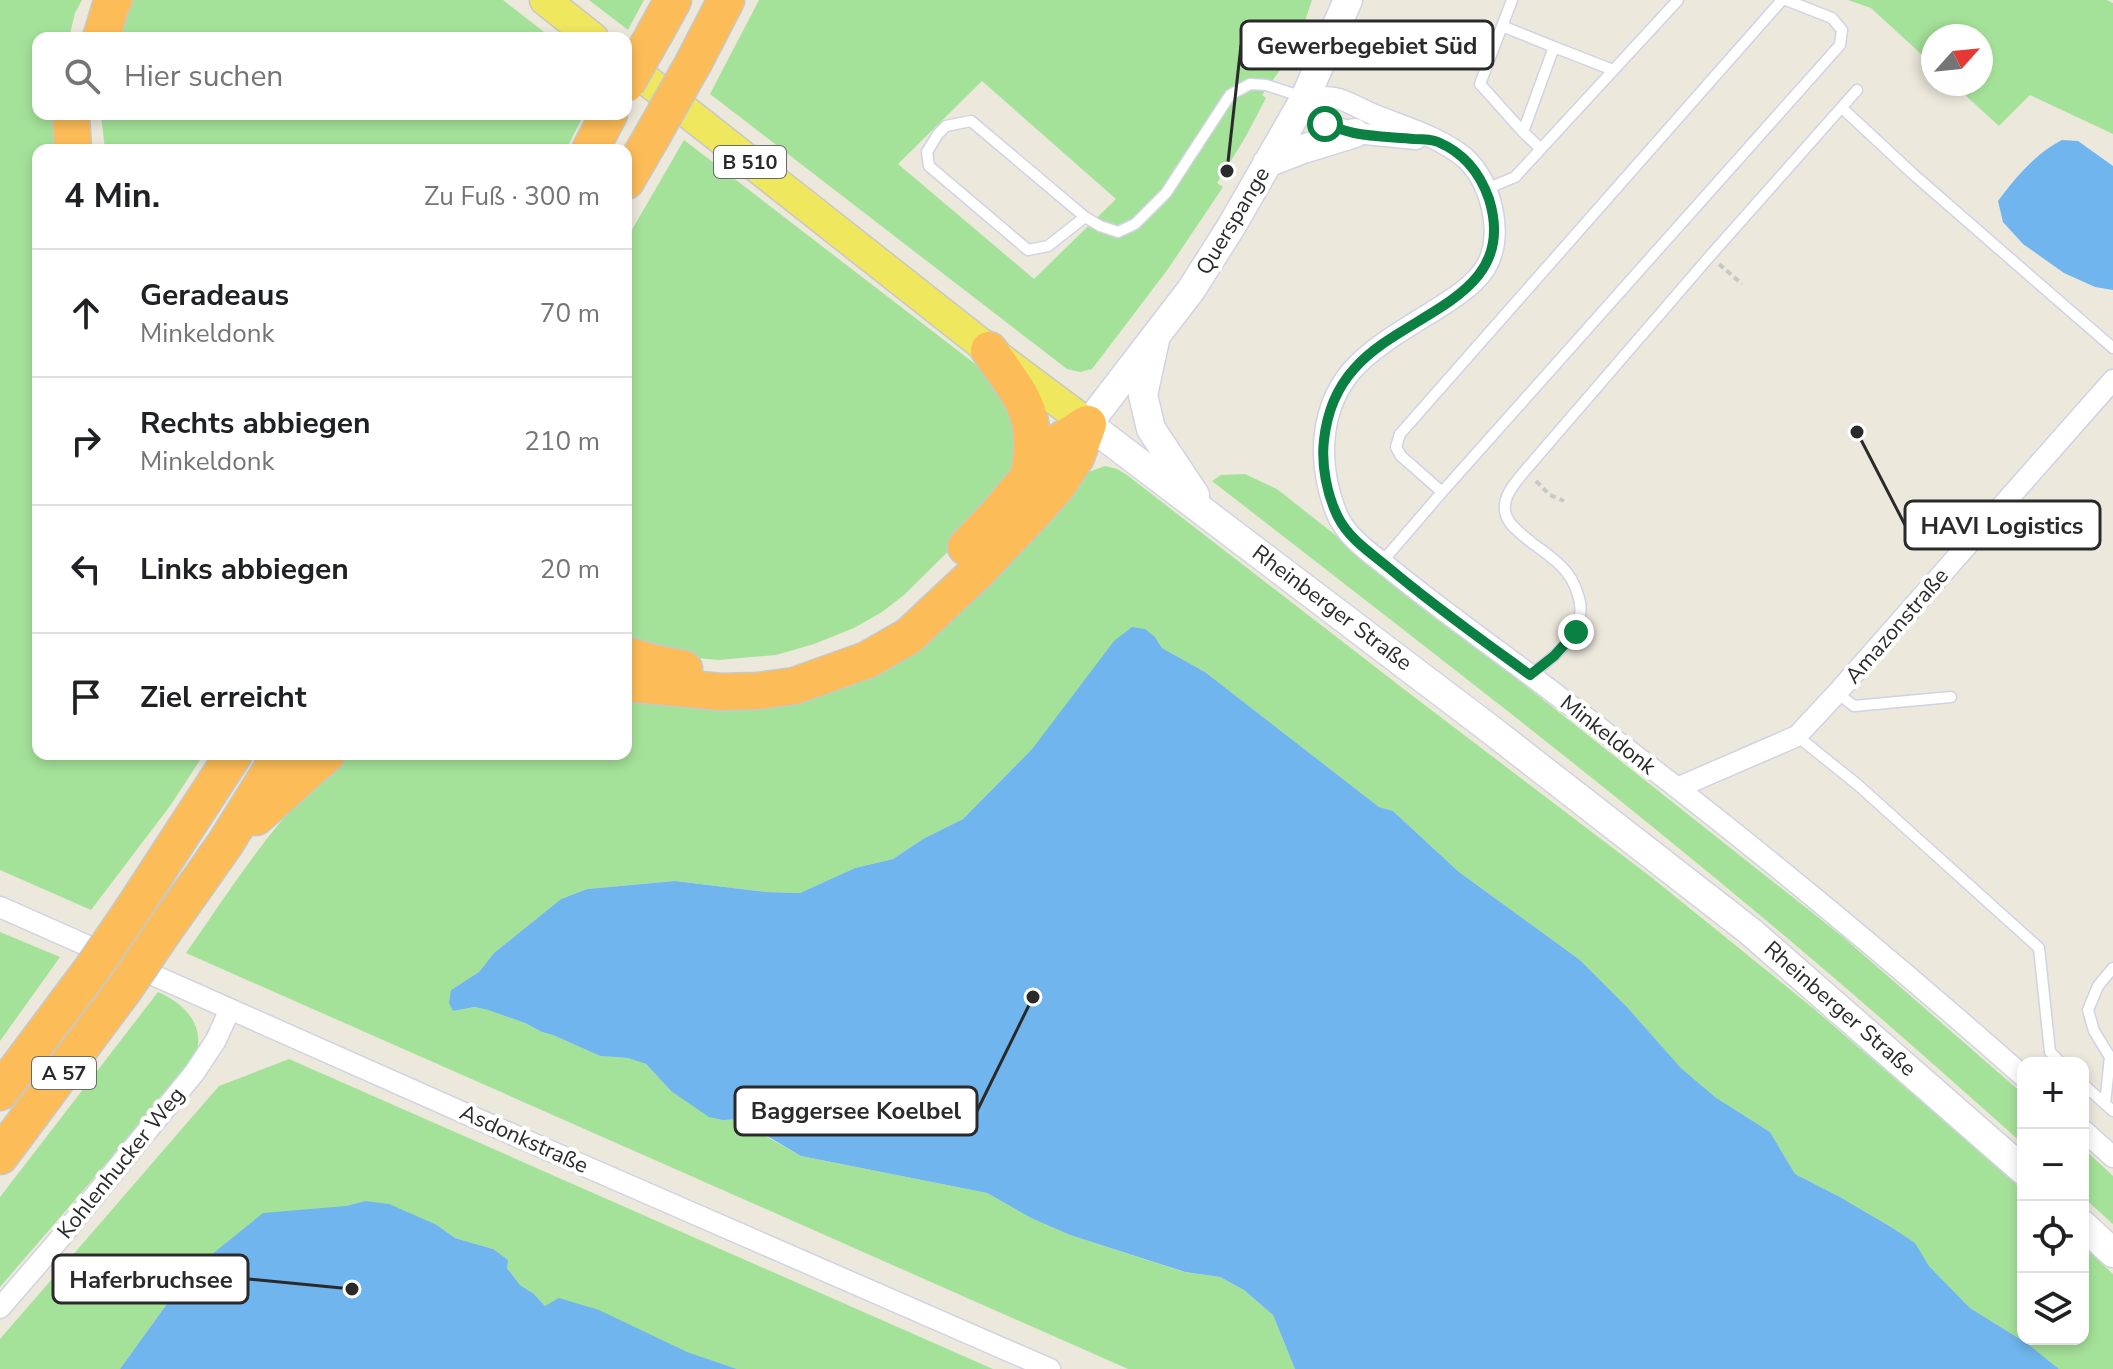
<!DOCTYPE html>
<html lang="de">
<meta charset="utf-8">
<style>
body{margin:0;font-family:"Nunito Sans",sans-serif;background:#f6f6f6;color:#202124}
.controls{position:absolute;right:24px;bottom:24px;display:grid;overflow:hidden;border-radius:16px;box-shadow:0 4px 12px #0003}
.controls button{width:72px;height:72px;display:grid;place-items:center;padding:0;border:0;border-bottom:2px solid #e0e0e0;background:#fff;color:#202124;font:40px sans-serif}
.compass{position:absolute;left:1921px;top:24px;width:72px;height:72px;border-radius:50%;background:#fff;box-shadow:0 4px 12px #0003;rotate:63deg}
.stop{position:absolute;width:24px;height:24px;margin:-18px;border:6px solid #0b8043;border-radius:50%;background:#fff}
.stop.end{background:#0b8043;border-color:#fff;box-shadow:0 2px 8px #0008}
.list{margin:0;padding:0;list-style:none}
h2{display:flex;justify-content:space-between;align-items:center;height:104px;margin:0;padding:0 32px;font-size:34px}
h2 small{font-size:26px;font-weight:400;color:#757577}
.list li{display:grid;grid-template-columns:52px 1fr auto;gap:24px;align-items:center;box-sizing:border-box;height:128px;padding:0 32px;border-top:2px solid #e0e0e0}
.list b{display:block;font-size:30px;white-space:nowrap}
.list p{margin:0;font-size:26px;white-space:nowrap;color:#757577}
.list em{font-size:26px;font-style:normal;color:#757577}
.icon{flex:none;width:44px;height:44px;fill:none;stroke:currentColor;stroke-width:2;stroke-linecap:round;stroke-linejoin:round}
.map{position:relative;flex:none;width:2113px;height:1369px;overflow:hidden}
.search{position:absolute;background:#fff;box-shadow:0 4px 12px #0003;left:32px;top:32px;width:600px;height:88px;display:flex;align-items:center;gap:20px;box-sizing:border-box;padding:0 28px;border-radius:16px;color:#757577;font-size:30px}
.panel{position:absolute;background:#fff;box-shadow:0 4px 12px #0003;left:32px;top:144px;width:600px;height:616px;border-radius:16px}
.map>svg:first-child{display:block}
.green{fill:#a5e299;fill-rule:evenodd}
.water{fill:#70b5ed}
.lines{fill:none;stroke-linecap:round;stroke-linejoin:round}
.lane-casing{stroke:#d1d2e3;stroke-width:13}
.street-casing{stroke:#d1d2e3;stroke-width:23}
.secondary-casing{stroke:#d1d2e3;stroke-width:31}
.primary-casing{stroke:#c8c8c8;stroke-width:33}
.highway-casing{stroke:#c8c8c8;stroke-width:39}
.path{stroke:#c8c8c8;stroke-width:4;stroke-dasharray:6 4;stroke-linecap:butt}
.lane{stroke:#fff;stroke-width:10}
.street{stroke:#fff;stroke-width:20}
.secondary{stroke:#fff;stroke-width:28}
.primary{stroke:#efe75e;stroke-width:30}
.highway{stroke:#fcbc57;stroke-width:36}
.highway-bridge-casing{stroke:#c8c8c8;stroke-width:39;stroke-linecap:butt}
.highway-bridge{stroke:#fcbc57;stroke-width:36}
.route{stroke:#0b8043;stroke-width:10}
.labels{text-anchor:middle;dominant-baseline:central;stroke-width:8;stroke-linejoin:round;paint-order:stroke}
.shield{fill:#fff;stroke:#6a6a6a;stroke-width:2}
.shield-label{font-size:20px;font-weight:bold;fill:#2a2a2a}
.street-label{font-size:22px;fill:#2a2a2a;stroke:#fff}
.leader{fill:none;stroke:#2a2a2a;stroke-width:3}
.callout-dot{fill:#2a2a2a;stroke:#fff;stroke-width:3}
.callout{fill:#fff;stroke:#2a2a2a;stroke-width:3}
.callout-label{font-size:24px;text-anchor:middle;font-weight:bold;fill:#2a2a2a}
</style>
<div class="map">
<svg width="2113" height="1369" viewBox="0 0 2113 1369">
<rect width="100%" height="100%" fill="#ece8dc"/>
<path class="green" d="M 0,0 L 82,0 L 75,13 L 69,38 L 38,38 L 38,114 L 58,114 L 61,150 L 38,150 L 38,754 L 204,754 L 170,806 L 91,910 L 0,870 Z
M 130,0 L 503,0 L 552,38 L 114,38 Z
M 589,0 L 644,0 L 628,30 Z
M 759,0 L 1312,0 L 1296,48 L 1262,95 L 1266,98 L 1245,138 L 1217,183 L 1223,187 L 1168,269 L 1102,356 L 1092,369 L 1080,372 L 1067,369 L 710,94 ZM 982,81 L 1116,199 L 1034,279 L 898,164 Z
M 1848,0 L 2107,0 L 2113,3 L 2113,134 L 2030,95 L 1999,126 L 1953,84 L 1981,84 L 1981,36 L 1933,36 L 1933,65 L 1871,8 Z
M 101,114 L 584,114 L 566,150 L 105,150 Z
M 684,140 L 983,370 L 1010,399 L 1023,457 L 986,514 L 904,595 L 882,612 L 854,628 L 814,644 L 776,655 L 718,660 L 697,658 L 626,641 L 626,240 Z
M 1105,466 L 1117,469 L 1127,475 L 1405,690 L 1651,877 L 1813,1008 L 1995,1165 L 2023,1191 L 2023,1339 L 2083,1339 L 2083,1246 L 2113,1274 L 2113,1369 L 2059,1369 L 2028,1344 L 1970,1308 L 1929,1266 L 1914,1243 L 1891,1227 L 1840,1197 L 1795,1174 L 1770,1132 L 1715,1097 L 1681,1068 L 1627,1007 L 1580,960 L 1459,872 L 1393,811 L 1379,807 L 1205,672 L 1162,648 L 1155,637 L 1033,748 L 963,819 L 923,839 L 893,859 L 855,868 L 800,893 L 766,892 L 675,881 L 587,889 L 561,899 L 494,953 L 479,972 L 451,990 L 453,1011 L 476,1007 L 488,1010 L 525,1023 L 542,1032 L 553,1035 L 600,1056 L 628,1058 L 646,1064 L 671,1091 L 723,1120 L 744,1119 L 754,1122 L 767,1137 L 801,1156 L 987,1193 L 1031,1218 L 1070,1235 L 1184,1272 L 1220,1277 L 1244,1290 L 1273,1315 L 1295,1369 L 1128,1369 L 186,953 C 235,884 281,806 350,754 L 626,754 L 626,696 L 827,689 L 1083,474 Z
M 1245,474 L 1277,489 L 1843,937 L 2023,1094 L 2023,1144 C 1937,1067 1851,991 1762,917 C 1583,767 1396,624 1212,481 L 1221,475 Z
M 0,932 L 60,957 L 0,1041 Z
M 158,992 C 179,1001 201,1019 198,1045 C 198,1051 194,1057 193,1063 L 0,1287 L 0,1197 Z
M 289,1059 L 993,1369 L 737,1369 L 545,1306 L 534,1294 L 520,1285 L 493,1249 L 455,1238 L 437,1225 L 365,1201 L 346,1206 L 190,1272 L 120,1369 L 0,1369 L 0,1339 L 219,1086 Z
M 2083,1148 L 2113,1176 L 2113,1224 L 2083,1197 Z"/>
<path class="water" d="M 2062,140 L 2078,141 L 2113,166 L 2113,290 L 2095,287 L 2064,273 L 2023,244 L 2003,222 L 1998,201 C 2015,178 2036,153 2062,140 Z
M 1132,627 L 1145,629 L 1155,637 L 1162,648 L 1205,672 L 1379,807 L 1393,811 L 1459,872 L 1580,960 L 1627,1007 L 1681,1068 L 1715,1097 L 1770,1132 L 1795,1174 L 1840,1197 L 1891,1227 L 1915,1243 L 1929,1266 L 1970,1308 L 2028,1344 L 2059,1369 L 1295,1369 L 1273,1315 L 1244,1290 L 1220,1277 L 1185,1272 L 1070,1235 L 1031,1218 L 987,1193 L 801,1156 L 767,1136 L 754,1122 L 744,1119 L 723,1120 L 709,1117 L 671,1091 L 646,1064 L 628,1058 L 600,1056 L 553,1035 L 542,1032 L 525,1023 L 488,1010 L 475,1007 L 453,1011 L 449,1003 L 451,990 L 479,972 L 494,953 L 561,899 L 587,889 L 675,881 L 766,892 L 800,893 L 855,868 L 893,859 L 923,839 L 963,819 L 1033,748 L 1114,641 Z
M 365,1201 L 389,1204 L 437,1225 L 455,1238 L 493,1249 L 508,1260 L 507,1268 L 520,1285 L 534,1294 L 545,1306 L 559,1298 L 599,1310 L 687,1352 L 737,1369 L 120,1369 L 190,1272 L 263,1213 L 346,1206 Z"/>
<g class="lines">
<defs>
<path id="lane" d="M 1512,0 L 1480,84 L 1523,132 L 1541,149
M 1502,26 L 1554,47 L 1523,132
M 1554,47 L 1613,70
M 1842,108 L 1913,174 L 2113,348
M 1486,189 L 1515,177 L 1678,0
M 1085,217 L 1048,246 L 1028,250 L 929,166 L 927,152 L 938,134 L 946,126 L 971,121 L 1085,217 L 1100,226 L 1118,232 L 1135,224 L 1166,193 L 1230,95 L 1250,84 L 1266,85 L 1303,97
M 1442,492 L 1401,456 L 1396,447 L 1400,434 L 1782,0
M 1382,562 L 1442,492 L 1840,45 L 1842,30 L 1832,18 L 1786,0
M 1530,675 C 1557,654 1592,630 1577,592 C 1574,582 1568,573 1561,566 C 1552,557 1542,550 1532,543 C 1522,534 1507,525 1505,511 C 1503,496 1515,483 1523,473 L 1710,256 L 1857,90
M 1837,693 L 1854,706 L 1951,697
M 1797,736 L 1858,785 L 2039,948 L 2050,1052 L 2061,1063
M 2083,1084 L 2113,1111
M 2105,1104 L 2110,1057 L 2094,1031 L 2088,1010 L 2098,986 L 2113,968"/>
<path id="street" d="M 1305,98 C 1314,98 1326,96 1335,98 C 1346,100 1359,108 1370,113 C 1401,126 1439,136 1465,158 C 1491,182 1503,231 1488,263 C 1477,285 1452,299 1432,312 C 1406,328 1380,343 1358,364 C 1318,404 1317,463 1336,512 C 1346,538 1372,554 1393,571 C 1436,606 1481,638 1525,671 C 1576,709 1625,748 1675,786 C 1794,879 1910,976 2023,1076
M 1305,98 L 1325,124 L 1355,133 L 1416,139
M 1677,788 L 1797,736 L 1837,693 L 2113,380
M 0,907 L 525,1140 L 1050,1369
M 2083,1130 L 2113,1157
M 0,1308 L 57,1242 L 195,1072 L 216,1040 L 230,1009"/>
<path id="secondary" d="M 1348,0 L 1305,98 L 1231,227 L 1191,290 L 1088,424 L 1490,729 L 1751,932 L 2023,1170
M 1267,163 L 1303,149 L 1355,133
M 1155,340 L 1143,395 L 1151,429 L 1195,495
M 2083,1225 L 2113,1253"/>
<path id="primary" d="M 545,0 L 593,38
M 626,64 L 989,350 L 1088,424"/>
<path id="highway" d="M 656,31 L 673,0
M 101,38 L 111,5 L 114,0
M 694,62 L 726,0
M 71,114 L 73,150
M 590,150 L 609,114
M 626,181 L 651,138
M 989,350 C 1022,397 1040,414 1029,475
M 966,547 L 996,516 L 1057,443 L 1087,424
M 626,655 L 653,663 L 684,669
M 626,683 L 721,692 L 757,691 L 794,686 L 867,660 L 909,636 L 977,572 L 1035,511 L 1058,485 L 1076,457 L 1088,424
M 256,817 L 327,754
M 133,909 L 234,754
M 165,929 L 225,844 L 281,754
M 0,1092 L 92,969
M 0,1156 L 125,988"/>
</defs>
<use href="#lane" class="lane-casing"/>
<use href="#street" class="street-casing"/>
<use href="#secondary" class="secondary-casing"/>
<use href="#primary" class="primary-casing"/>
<use href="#highway" class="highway-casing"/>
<path class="path" d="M 1719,264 L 1742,284
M 1536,481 L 1550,495 L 1564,501"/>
<use href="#lane" class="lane"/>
<use href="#street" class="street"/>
<use href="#secondary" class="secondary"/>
<use href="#primary" class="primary"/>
<use href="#highway" class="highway"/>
<defs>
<path id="highway-bridge" d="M 626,84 L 656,31
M 651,138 L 694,62
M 92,969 L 133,909
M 125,988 L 165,929"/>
</defs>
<use href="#highway-bridge" class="highway-bridge-casing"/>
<use href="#highway-bridge" class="highway-bridge"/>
</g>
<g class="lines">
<path class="route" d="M 1325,124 C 1334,127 1344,131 1354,133 C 1373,137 1395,137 1414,139 C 1422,139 1431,139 1438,142 C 1464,153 1480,173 1489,199 C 1520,299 1404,311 1354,369 C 1336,389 1327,413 1324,440 C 1321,465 1327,495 1338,517 C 1349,539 1371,553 1389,568 C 1434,606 1482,640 1530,675 L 1554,656 L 1576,632"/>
</g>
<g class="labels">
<g class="shield">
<rect x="714" y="146" width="72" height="32" rx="6"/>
<rect x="32" y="1057" width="64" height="32" rx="6"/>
</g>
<g class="shield-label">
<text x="750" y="162">B 510</text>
<text x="64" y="1073">A 57</text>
</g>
<g class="street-label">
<text transform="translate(1233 221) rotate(-59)">Querspange</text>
<text transform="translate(1332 608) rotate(37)">Rheinberger Straße</text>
<text transform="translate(1897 626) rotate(-49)">Amazonstraße</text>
<text transform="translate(1608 735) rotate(38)">Minkeldonk</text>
<text transform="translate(1840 1009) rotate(41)">Rheinberger Straße</text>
<text transform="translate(524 1139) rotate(24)">Asdonkstraße</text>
<text transform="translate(121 1163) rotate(-51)">Kohlenhucker Weg</text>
</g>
</g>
<path class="leader" d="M1227 171L1241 45M1857 432L1905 525M1033 997L977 1111M352 1289L248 1279"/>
<g class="callout-dot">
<circle cx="1227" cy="171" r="8"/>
<circle cx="1857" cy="432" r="8"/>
<circle cx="1033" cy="997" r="8"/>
<circle cx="352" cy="1289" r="8"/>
</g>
<g class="callout">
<rect x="1241" y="21" width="252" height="48" rx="8"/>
<rect x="1905" y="501" width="195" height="48" rx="8"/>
<rect x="735" y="1087" width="242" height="48" rx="8"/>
<rect x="53" y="1255" width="195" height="48" rx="8"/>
</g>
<g class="callout-label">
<text x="1367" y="54">Gewerbegebiet Süd</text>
<text x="2002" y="534">HAVI Logistics</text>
<text x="856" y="1119">Baggersee Koelbel</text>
<text x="151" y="1288">Haferbruchsee</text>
</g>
</svg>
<div class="controls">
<button>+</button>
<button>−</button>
<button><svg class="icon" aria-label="locate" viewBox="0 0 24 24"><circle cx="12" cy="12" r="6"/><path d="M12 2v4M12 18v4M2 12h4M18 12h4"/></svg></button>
<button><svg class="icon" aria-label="layers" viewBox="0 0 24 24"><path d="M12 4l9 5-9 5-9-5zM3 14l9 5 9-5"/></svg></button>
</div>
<svg class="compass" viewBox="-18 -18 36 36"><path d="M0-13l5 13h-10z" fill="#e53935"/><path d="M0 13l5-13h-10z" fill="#757577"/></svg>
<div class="stop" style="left:1325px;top:124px"></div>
<div class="stop end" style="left:1576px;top:632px"></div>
<div class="search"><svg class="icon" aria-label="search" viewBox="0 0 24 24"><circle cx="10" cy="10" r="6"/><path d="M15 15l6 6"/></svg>Hier suchen</div>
<section class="panel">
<h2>4 Min.<small>Zu Fuß · 300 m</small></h2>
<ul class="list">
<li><svg class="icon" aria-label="ahead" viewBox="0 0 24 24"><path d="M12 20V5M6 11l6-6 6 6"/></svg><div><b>Geradeaus</b><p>Minkeldonk</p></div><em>70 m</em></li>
<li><svg class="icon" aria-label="right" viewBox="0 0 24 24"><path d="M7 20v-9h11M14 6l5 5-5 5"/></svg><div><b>Rechts abbiegen</b><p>Minkeldonk</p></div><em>210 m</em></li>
<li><svg class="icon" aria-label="left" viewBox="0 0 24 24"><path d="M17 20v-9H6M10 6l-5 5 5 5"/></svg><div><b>Links abbiegen</b></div><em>20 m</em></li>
<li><svg class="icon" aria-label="arrive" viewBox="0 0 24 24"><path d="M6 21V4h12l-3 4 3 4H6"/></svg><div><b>Ziel erreicht</b></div></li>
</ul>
</section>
</div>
